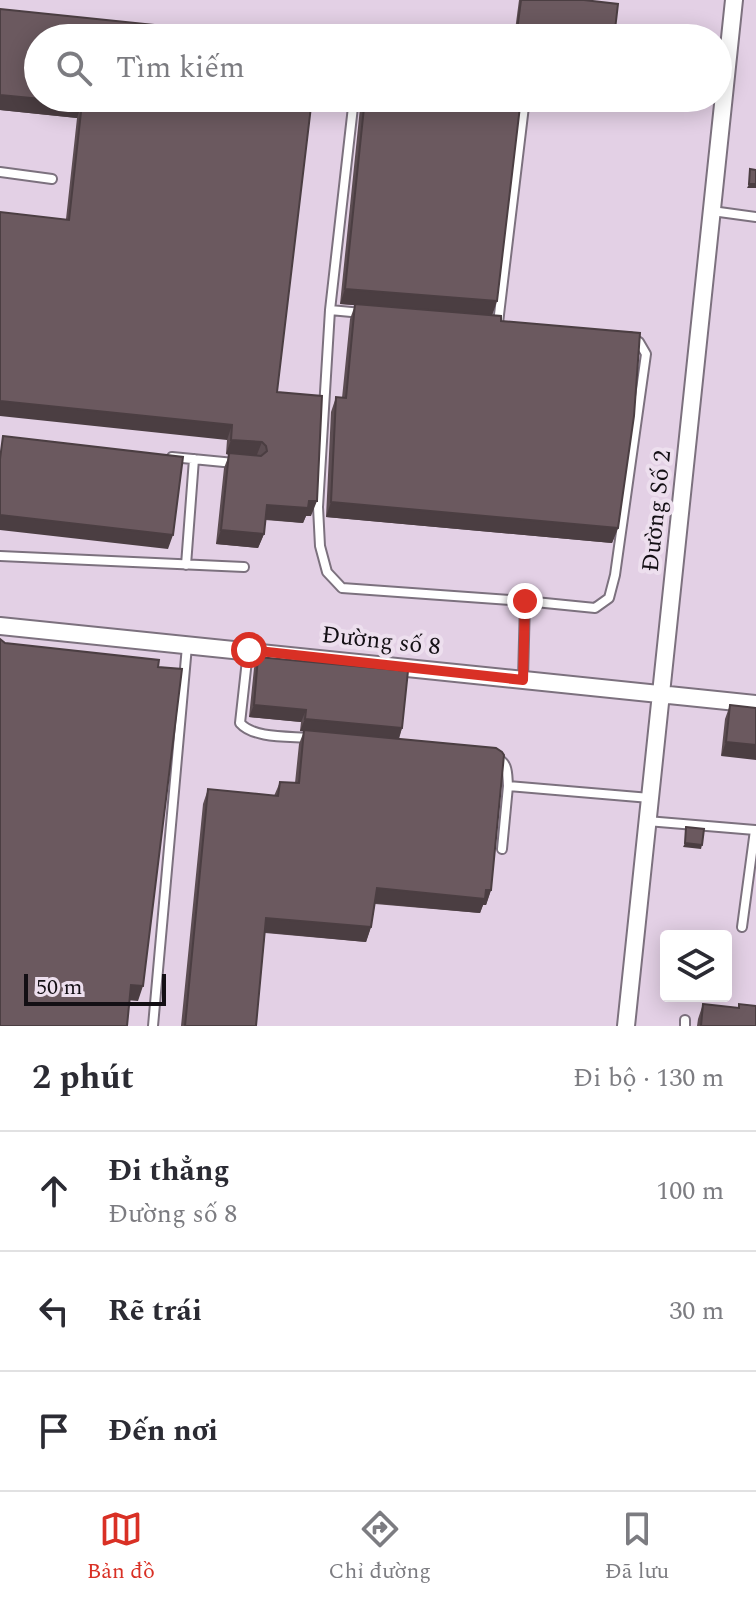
<!DOCTYPE html>
<html lang="vi">
<meta charset="utf-8">
<style>
body{margin:0;font-family:Spectral,serif;background:#f7f7f7;color:#2b2b33}
.controls{position:absolute;right:24px;bottom:24px;display:grid;overflow:hidden;border-radius:8px;box-shadow:0 4px 20px #0003}
.controls button{width:72px;height:72px;display:grid;place-items:center;padding:0;border:0;border-bottom:2px solid #e1e1e2;background:#fff;color:#2b2b33;font:40px sans-serif}
.scale{position:absolute;left:24px;bottom:20px;width:142px;box-sizing:border-box;padding-left:8px;border:4px solid #130f14;border-top:0;font-size:22px;line-height:28px;white-space:nowrap;color:#130f14;-webkit-text-stroke:6px #eddfee;paint-order:stroke}
.stop{position:absolute;width:24px;height:24px;margin:-18px;border:6px solid #d93025;border-radius:50%;background:#fff}
.stop.end{background:#d93025;border-color:#fff;box-shadow:0 2px 8px #0008}
.list{margin:0;padding:0;list-style:none}
h2{display:flex;justify-content:space-between;align-items:center;height:104px;margin:0;padding:0 32px;font-size:34px}
h2 small{font-size:26px;font-weight:400;color:#7c7c81}
.list li{display:grid;grid-template-columns:52px 1fr auto;gap:24px;align-items:center;box-sizing:border-box;height:120px;padding:0 32px;border-top:2px solid #e1e1e2}
.list b{display:block;font-size:30px;white-space:nowrap}
.list p{margin:0;font-size:26px;white-space:nowrap;color:#7c7c81}
.list em{font-size:26px;font-style:normal;color:#7c7c81}
.icon{flex:none;width:44px;height:44px;fill:none;stroke:currentColor;stroke-width:2;stroke-linecap:round;stroke-linejoin:round}
.map{position:relative;flex:none;width:756px;height:1026px;overflow:hidden}
.search{position:absolute;background:#fff;box-shadow:0 4px 20px #0003;left:24px;right:24px;top:24px;height:88px;display:flex;align-items:center;gap:20px;box-sizing:border-box;padding:0 28px;border-radius:44px;color:#7c7c81;font-size:30px}
.sheet{height:464px;background:#fff}
nav{display:flex;justify-content:space-around;align-items:center;box-sizing:border-box;height:112px;border-top:2px solid #e1e1e2;background:#fff;font-size:22px;color:#7c7c81}
nav a{display:grid;justify-items:center;gap:4px}
nav .on{color:#d93025}
.map>svg:first-child{display:block}
.built{fill:#e3d0e5;fill-rule:evenodd}
.lines{fill:none;stroke-linecap:round;stroke-linejoin:round}
.lane-casing{stroke:#7c717e;stroke-width:12}
.street-casing{stroke:#7c717e;stroke-width:20}
.lane{stroke:#fff;stroke-width:8}
.street{stroke:#fff;stroke-width:16}
.wall{fill:#5c4d52}
.shaded-wall{fill:#4b3e42}
.building{fill:#6b595f;stroke:#4b3e42;stroke-width:2}
.route{stroke:#d93025;stroke-width:10}
.labels{text-anchor:middle;dominant-baseline:central;stroke-width:8;stroke-linejoin:round;paint-order:stroke}
.street-label{font-size:24px;fill:#130f14;stroke:#eddfee}
</style>
<div class="map">
<svg width="756" height="1026" viewBox="0 0 756 1026">
<rect width="100%" height="100%" fill="#eddfee"/>
<path class="built" d="M 0,0 L 756,0 L 756,1026 L 0,1026 ZM 38,38 L 718,38 L 718,98 L 38,98 ZM 666,936 L 726,936 L 726,996 L 666,996 Z"/>
<g class="lines">
<defs>
<path id="lane" d="M 354,98 L 330,310 L 318,507 L 320,546 L 327,572 L 342,588 L 525,601 L 523,679
M 0,172 L 52,179
M 712,211 L 756,217
M 330,310 L 362,313
M 498,323 L 525,98
M 172,457 L 234,463
M 0,556 L 244,567
M 186,565 L 194,459
M 525,601 L 595,608 L 609,598 L 615,575 L 646,354 L 639,342 L 630,337
M 248,651 L 240,723 C 254,739 290,736 311,738
M 495,757 C 509,763 507,773 508,786
M 647,821 L 755,830 L 742,927
M 502,849 L 508,786 L 650,798
M 153,1026 L 187,646
M 685,1026 L 685,1020"/>
<path id="street" d="M 0,626 L 756,704
M 626,1026 L 734,0"/>
</defs>
<use href="#lane" class="lane-casing"/>
<use href="#street" class="street-casing"/>
<use href="#lane" class="lane"/>
<use href="#street" class="street"/>
</g>
<path class="wall" d="M 519,0 L 584,0 L 614,38 L 514,38 Z
M 0,9 L 38,38 L 312,98 L 277,392 L 311,516 L 306,516 L 303,523 L 265,520 L 264,534 L 258,548 L 216,544 L 224,468 L 229,455 L 226,454 L 227,440 L 66,219 L 77,118 L 0,110 Z
M 361,98 L 521,98 L 492,315 L 501,321 L 618,528 L 612,543 L 326,517 L 331,412 L 336,397 L 342,398 L 350,319 L 355,305 L 340,304 Z
M 258,657 L 402,728 L 399,739 L 491,890 L 486,905 L 483,905 L 480,913 L 375,904 L 371,927 L 366,942 L 265,933 L 256,1026 L 181,1026 L 203,804 L 208,789 L 274,796 L 280,782 L 295,783 L 299,744 L 304,731 L 300,731 L 301,722 L 249,717 L 254,668 Z
M 730,705 L 756,708 L 721,756 L 725,719 Z
M 703,1004 L 738,1008 L 739,1004 L 756,1026 L 697,1026 L 698,1019 Z"/>
<path class="shaded-wall" d="M 0,95 L 82,103 L 77,118 L 0,110 Z
M 749,184 L 756,184 L 756,188 L 747,188 Z
M 345,289 L 497,301 L 492,316 L 340,304 Z
M 0,401 L 232,425 L 227,440 L 0,416 Z
M 231,440 L 262,442 L 256,457 L 226,454 Z
M 309,501 L 317,501 L 311,516 L 306,516 L 303,523 L 261,519 L 267,505 Z
M 331,502 L 618,528 L 612,543 L 326,517 Z
M 0,515 L 173,535 L 168,549 L 0,530 Z
M 221,530 L 264,534 L 258,548 L 216,544 Z
M 254,705 L 306,710 L 301,722 L 249,717 Z
M 305,719 L 402,728 L 398,740 L 300,731 Z
M 726,742 L 756,745 L 756,760 L 721,756 Z
M 685,843 L 702,845 L 701,849 L 683,847 Z
M 377,888 L 486,890 L 491,890 L 486,905 L 483,905 L 480,913 L 372,903 Z
M 266,918 L 371,927 L 366,942 L 261,932 Z
M 131,985 L 143,986 L 138,1001 L 126,1000 Z"/>
<path class="building" d="M 521,0 L 584,0 L 618,4 L 614,38 L 516,38 Z
M 0,9 L 262,36 L 261,38 L 38,38 L 38,98 L 312,98 L 277,392 L 322,396 L 317,501 L 309,501 L 308,508 L 267,505 L 264,534 L 221,530 L 229,453 L 261,456 L 267,451 L 266,446 L 262,442 L 231,440 L 232,425 L 0,401 L 0,212 L 69,220 L 82,103 L 0,95 Z
M 365,98 L 521,98 L 497,301 L 345,289 Z
M 750,169 L 756,170 L 756,184 L 749,184 Z
M 355,304 L 501,316 L 501,321 L 640,333 L 634,416 L 618,528 L 331,502 L 336,397 L 346,398 Z
M 3,436 L 183,457 L 173,535 L 0,515 L 0,459 Z
M 0,639 L 5,643 L 159,660 L 158,667 L 182,669 L 143,986 L 131,985 L 127,1026 L 0,1026 Z
M 258,657 L 408,671 L 402,728 L 305,719 L 306,710 L 254,705 Z
M 730,705 L 756,708 L 756,745 L 726,742 Z
M 304,730 L 496,748 L 502,752 L 504,755 L 491,890 L 486,890 L 485,899 L 377,888 L 371,927 L 266,918 L 256,1026 L 185,1026 L 208,789 L 278,796 L 280,782 L 299,783 Z
M 686,827 L 704,829 L 702,845 L 685,843 Z
M 703,1004 L 739,1008 L 739,1004 L 756,1006 L 756,1026 L 701,1026 Z"/>
<g class="lines">
<path class="route" d="M 249,650 L 523,680 L 525,601"/>
</g>
<g class="labels">
<g class="street-label">
<text transform="translate(657 511) rotate(-84)">Đường Số 2</text>
<text transform="translate(381 641) rotate(6)">Đường số 8</text>
</g>
</g>
</svg>
<div class="controls">
<button><svg class="icon" aria-label="layers" viewBox="0 0 24 24"><path d="M12 4l9 5-9 5-9-5zM3 14l9 5 9-5"/></svg></button>
</div>
<div class="scale">50 m</div>
<div class="stop" style="left:249px;top:650px"></div>
<div class="stop end" style="left:525px;top:601px"></div>
<div class="search"><svg class="icon" aria-label="search" viewBox="0 0 24 24"><circle cx="10" cy="10" r="6"/><path d="M15 15l6 6"/></svg>Tìm kiếm</div>
</div>
<section class="sheet">
<h2>2 phút<small>Đi bộ · 130 m</small></h2>
<ul class="list">
<li><svg class="icon" aria-label="ahead" viewBox="0 0 24 24"><path d="M12 20V5M6 11l6-6 6 6"/></svg><div><b>Đi thẳng</b><p>Đường số 8</p></div><em>100 m</em></li>
<li><svg class="icon" aria-label="left" viewBox="0 0 24 24"><path d="M17 20v-9H6M10 6l-5 5 5 5"/></svg><div><b>Rẽ trái</b></div><em>30 m</em></li>
<li><svg class="icon" aria-label="arrive" viewBox="0 0 24 24"><path d="M6 21V4h12l-3 4 3 4H6"/></svg><div><b>Đến nơi</b></div></li>
</ul>
</section>
<nav>
<a class="on"><svg class="icon" aria-label="map" viewBox="0 0 24 24"><path d="M3 6l6-2 6 2 6-2v14l-6 2-6-2-6 2zM9 4v14M15 6v14"/></svg>Bản đồ</a>
<a><svg class="icon" aria-label="directions" viewBox="0 0 24 24"><path d="M12 3l9 9-9 9-9-9zM9 14v-3h6M13 9l2 2-2 2"/></svg>Chỉ đường</a>
<a><svg class="icon" aria-label="saved" viewBox="0 0 24 24"><path d="M7 4h10v16l-5-4-5 4z"/></svg>Đã lưu</a>
</nav>
